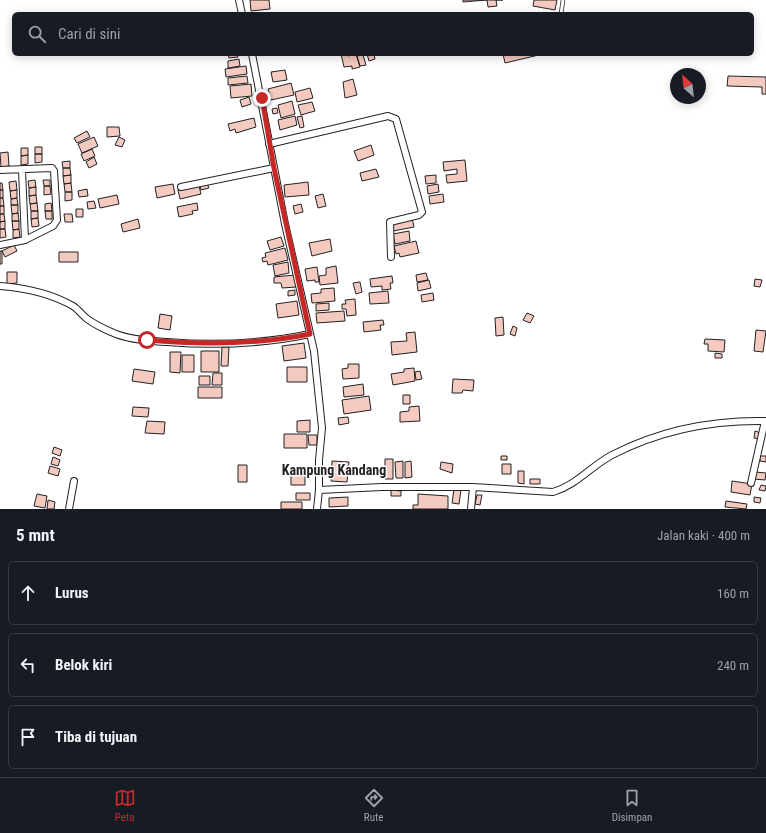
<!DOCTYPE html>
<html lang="id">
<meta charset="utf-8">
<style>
body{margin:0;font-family:"Roboto Condensed",sans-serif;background:#20242c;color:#f1f3f6}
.compass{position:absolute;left:670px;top:68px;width:36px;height:36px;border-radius:50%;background:#171b24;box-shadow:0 2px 10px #0003;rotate:333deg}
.stop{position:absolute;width:12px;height:12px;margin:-9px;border:3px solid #c62828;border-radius:50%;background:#fff}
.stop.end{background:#c62828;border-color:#fff;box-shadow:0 1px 4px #0008}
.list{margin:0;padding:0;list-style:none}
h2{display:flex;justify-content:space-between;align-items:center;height:52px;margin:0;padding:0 16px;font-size:17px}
h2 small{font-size:13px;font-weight:400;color:#9ea1a6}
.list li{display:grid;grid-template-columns:26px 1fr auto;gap:12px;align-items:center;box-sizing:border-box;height:64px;margin:0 8px 8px;padding:0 8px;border:1px solid #363941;border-radius:6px}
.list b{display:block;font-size:15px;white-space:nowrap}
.list em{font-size:13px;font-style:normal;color:#9ea1a6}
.icon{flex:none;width:22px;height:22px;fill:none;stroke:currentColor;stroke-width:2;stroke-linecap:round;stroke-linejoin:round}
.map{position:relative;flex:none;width:766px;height:509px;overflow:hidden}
.search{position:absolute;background:#171b24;box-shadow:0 2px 10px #0003;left:12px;right:12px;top:12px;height:44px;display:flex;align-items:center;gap:10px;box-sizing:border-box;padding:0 14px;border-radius:6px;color:#9ea1a6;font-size:15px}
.sheet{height:268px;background:#171b24}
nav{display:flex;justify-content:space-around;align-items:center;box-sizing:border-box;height:56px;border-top:1px solid #363941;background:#171b24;font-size:11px;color:#9ea1a6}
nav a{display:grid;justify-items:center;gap:2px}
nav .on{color:#c62828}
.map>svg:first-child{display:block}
.building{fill:#f3c9c0;stroke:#222}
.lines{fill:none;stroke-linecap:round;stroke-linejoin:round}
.lane-casing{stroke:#222;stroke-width:4.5}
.street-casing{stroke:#222;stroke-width:8}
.lane{stroke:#fff;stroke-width:3}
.street{stroke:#fff;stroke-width:6}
.route{stroke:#c62828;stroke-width:5}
.labels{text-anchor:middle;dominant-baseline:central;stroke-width:3;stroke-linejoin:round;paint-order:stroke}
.quarter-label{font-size:14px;font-weight:bold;fill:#222;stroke:#fff}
</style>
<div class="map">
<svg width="766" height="509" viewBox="0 0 766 509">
<rect width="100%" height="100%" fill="#fff"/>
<path class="building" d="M 250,0 L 269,0 L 270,9 L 251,11 Z
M 463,0 L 503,0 L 496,0 L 497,6 L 488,7 L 487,0 L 463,2 Z
M 534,0 L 557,0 L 555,10 L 533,6 Z
M 228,54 L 237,54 L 238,57 L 229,58 Z
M 341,54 L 348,54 L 348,56 L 356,54 L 360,67 L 352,69 L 352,66 L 344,67 Z
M 367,54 L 374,54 L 375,59 L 369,61 Z
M 503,54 L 543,54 L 505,63 Z
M 363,55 L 366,65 L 360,66 L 357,56 Z
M 239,59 L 240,66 L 228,68 L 228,61 Z
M 246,66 L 247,74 L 226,77 L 225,69 Z
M 285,70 L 287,80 L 273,82 L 271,72 Z
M 247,76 L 248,83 L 228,85 L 228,78 Z
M 728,76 L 766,77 L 766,94 L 762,94 L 762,87 L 727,86 Z
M 353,79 L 357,95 L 345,98 L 343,82 Z
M 291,83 L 294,95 L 271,100 L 268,89 Z
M 251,84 L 252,96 L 231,98 L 230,86 Z
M 310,88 L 313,98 L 297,102 L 295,92 Z
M 249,97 L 251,104 L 242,107 L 240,100 Z
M 292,101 L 295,114 L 281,118 L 278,105 Z
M 312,102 L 315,111 L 301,115 L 298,105 Z
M 277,108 L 278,113 L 273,114 L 272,109 Z
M 295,116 L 297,125 L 280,130 L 278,120 Z
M 302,116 L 304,127 L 300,128 L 297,117 Z
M 254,118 L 256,127 L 236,133 L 235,129 L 230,131 L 228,124 Z
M 107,127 L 119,127 L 120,136 L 107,137 Z
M 87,131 L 90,137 L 77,143 L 74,138 Z
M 94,137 L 98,146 L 82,153 L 78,144 Z
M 119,137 L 125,140 L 122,147 L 115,145 Z
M 371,145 L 374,155 L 358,161 L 354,151 Z
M 35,147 L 42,147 L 42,154 L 35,154 Z
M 21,148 L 28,148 L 28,155 L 21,156 Z
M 92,149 L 95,156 L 84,161 L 81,154 Z
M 8,152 L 9,166 L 1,167 L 0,153 Z
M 35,154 L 42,154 L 42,162 L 35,163 Z
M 28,155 L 28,164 L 21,165 L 21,156 Z
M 94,157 L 97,164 L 89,168 L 86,162 Z
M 465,160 L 467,181 L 447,183 L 446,175 L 457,174 L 457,169 L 444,171 L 443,162 Z
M 70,161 L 70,168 L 63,168 L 62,162 Z
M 63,168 L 70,168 L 71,175 L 63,176 Z
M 376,169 L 379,177 L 362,181 L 360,173 Z
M 71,175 L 71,183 L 64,184 L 63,176 Z
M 436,175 L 436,183 L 426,184 L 425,176 Z
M 35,180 L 36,187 L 29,188 L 28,181 Z
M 43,180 L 50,180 L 50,186 L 44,186 Z
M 16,181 L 17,190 L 10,191 L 9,182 Z
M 308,182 L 309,195 L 285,197 L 284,185 Z
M 0,183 L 2,183 L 3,190 L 0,190 Z
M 71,183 L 72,192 L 65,192 L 64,184 Z
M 207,183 L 209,188 L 201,190 L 200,185 Z
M 173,184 L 175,194 L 157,198 L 155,187 Z
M 438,184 L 439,192 L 428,194 L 427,186 Z
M 44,186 L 50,186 L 51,194 L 44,195 Z
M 199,186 L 201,194 L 180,199 L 178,190 Z
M 36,187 L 36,195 L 29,196 L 29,188 Z
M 87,189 L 88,196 L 79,197 L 78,191 Z
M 0,190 L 3,190 L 3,198 L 0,198 Z
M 17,190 L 17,198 L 11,199 L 10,191 Z
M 65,192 L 72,192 L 72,200 L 65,201 Z
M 323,194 L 326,206 L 318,208 L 315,196 Z
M 443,194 L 444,202 L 430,204 L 429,196 Z
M 36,195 L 37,203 L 30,204 L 29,196 Z
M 117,195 L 119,204 L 100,208 L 98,199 Z
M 0,198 L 3,198 L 4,206 L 0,206 Z
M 17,198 L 18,205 L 11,205 L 11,199 Z
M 94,201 L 96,208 L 88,209 L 87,202 Z
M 37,203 L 38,211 L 31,211 L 30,204 Z
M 51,203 L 52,211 L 45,211 L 45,204 Z
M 197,203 L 198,210 L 192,211 L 193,214 L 179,217 L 177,207 Z
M 301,204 L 303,212 L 295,214 L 293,206 Z
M 11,205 L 18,205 L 18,213 L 12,214 Z
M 0,206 L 4,206 L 4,214 L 0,214 Z
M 76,209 L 83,209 L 83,217 L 76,217 Z
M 31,211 L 38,211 L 38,218 L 31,219 Z
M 45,211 L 52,211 L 52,219 L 46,219 Z
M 18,213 L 19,221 L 12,221 L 12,214 Z
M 0,214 L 4,214 L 5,221 L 0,222 Z
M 64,214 L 72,214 L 73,222 L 65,222 Z
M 38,218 L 39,226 L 32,227 L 31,219 Z
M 412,218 L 414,227 L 393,231 L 391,222 Z
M 138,219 L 140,228 L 123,232 L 121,224 Z
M 5,221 L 5,229 L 0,229 L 0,222 Z
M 12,221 L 19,221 L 19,229 L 13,230 Z
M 0,229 L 5,229 L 6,237 L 0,238 Z
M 19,229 L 20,237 L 13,238 L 13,230 Z
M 409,231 L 410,241 L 395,244 L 393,234 Z
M 281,237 L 284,246 L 270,250 L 267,241 Z
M 330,239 L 332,251 L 312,256 L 309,243 Z
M 416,241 L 419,253 L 400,257 L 399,253 L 396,254 L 394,246 Z
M 14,245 L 17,251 L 5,257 L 2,251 Z
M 285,248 L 288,260 L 268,265 L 267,261 L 263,262 L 262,258 L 266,257 L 265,253 Z
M 0,251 L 2,251 L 2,264 L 0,264 Z
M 59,252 L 78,252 L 78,262 L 59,262 Z
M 288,262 L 289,273 L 275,276 L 273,265 Z
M 336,266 L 338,283 L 320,285 L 319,276 L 326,275 L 326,268 Z
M 317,267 L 319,282 L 315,282 L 315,280 L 307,281 L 305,269 Z
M 7,272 L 17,272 L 17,283 L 7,284 Z
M 426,273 L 428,280 L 417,282 L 416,275 Z
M 295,275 L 296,287 L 282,288 L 281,283 L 274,283 L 274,277 Z
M 392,276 L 393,283 L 390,283 L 391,289 L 382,290 L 382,286 L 371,287 L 370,279 Z
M 755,279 L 762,280 L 760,287 L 754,286 Z
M 429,280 L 431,288 L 418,291 L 417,283 Z
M 360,282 L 362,292 L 356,294 L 353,283 Z
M 334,288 L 335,301 L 312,303 L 311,294 L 321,293 L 321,289 Z
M 295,290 L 295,295 L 288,296 L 288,291 Z
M 388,291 L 389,303 L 370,304 L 369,293 Z
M 433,293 L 434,300 L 422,302 L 421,295 Z
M 355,299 L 356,315 L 347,316 L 346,309 L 342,309 L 342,304 L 346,304 L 345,300 Z
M 297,301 L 299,315 L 278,318 L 276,304 Z
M 329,303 L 329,310 L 316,311 L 316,304 Z
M 344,311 L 345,321 L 317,323 L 316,313 Z
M 527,313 L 534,316 L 530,323 L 523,320 Z
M 160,314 L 172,316 L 170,330 L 158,328 Z
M 503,317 L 504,335 L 496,336 L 495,318 Z
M 383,320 L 384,325 L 380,325 L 381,330 L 364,332 L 363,322 Z
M 513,326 L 517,328 L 515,336 L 510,334 Z
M 756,330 L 766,331 L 763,352 L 754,351 Z
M 415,332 L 417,352 L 392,355 L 391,342 L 407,341 L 406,333 Z
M 705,339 L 725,340 L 724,352 L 708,351 L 708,344 L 704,344 Z
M 304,343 L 306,358 L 284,361 L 282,346 Z
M 222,347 L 229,347 L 228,366 L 221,366 Z
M 201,351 L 219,351 L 219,372 L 201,372 Z
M 170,352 L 181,352 L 180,373 L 170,372 Z
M 715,353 L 722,354 L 722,358 L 715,358 Z
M 182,355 L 194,355 L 194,372 L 182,372 Z
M 348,364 L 359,364 L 359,378 L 343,379 L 342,369 L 348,368 Z
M 287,367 L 307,367 L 307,382 L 287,382 Z
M 414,368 L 415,381 L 393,385 L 391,374 L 404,372 L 404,369 Z
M 134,369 L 155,372 L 153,384 L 132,381 Z
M 420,371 L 422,379 L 416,380 L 415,372 Z
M 213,373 L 222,373 L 222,385 L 212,385 Z
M 199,376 L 210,376 L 210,385 L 199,385 Z
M 453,379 L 474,380 L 473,391 L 463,390 L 462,393 L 452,393 Z
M 363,384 L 364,395 L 344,397 L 343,387 Z
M 198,387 L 222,387 L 222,398 L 198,398 Z
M 403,395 L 410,395 L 410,404 L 403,404 Z
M 369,396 L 371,410 L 344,414 L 342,400 Z
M 419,406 L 420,421 L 400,422 L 400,412 L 409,411 L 409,407 Z
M 133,407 L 149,408 L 148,417 L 132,416 Z
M 348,417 L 349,423 L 339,425 L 338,418 Z
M 310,420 L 310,432 L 297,432 L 297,421 Z
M 147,421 L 165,422 L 164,434 L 145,433 Z
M 755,431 L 761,433 L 760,439 L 754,438 Z
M 284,434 L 307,434 L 307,448 L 284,448 Z
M 308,435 L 317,435 L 317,445 L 309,445 Z
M 54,447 L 62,450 L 60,456 L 52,453 Z
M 501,456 L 507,456 L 507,460 L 501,460 Z
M 760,456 L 766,456 L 766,462 L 760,461 Z
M 53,457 L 60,460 L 58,466 L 51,464 Z
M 385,459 L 393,459 L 393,479 L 385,479 Z
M 332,461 L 349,462 L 347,482 L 331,481 Z
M 403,461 L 403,478 L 396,478 L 395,462 Z
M 411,461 L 412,477 L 405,478 L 405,462 Z
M 441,462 L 453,464 L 452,473 L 440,469 Z
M 502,464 L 511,464 L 511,474 L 502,474 Z
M 238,465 L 247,465 L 247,482 L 238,482 Z
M 50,466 L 60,469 L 58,476 L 48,473 Z
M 291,471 L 305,471 L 305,485 L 291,485 Z
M 518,471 L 524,471 L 524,484 L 518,483 Z
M 755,472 L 766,473 L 765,480 L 754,479 Z
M 530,479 L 540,479 L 540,484 L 530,484 Z
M 732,481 L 752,484 L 750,495 L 731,492 Z
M 761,485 L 766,486 L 765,491 L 759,490 Z
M 454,489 L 461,490 L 459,504 L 452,503 Z
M 391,490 L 401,491 L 401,496 L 391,496 Z
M 296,493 L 310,493 L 310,500 L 296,500 Z
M 37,494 L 47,496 L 45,508 L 34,506 Z
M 418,494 L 448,496 L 448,509 L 413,509 L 413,505 L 418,505 Z
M 477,495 L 482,495 L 480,505 L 475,504 Z
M 348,497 L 348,506 L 329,507 L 329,498 Z
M 754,497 L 761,498 L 760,503 L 754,502 Z
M 48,500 L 55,502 L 54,509 L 47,509 Z
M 726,501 L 747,504 L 746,509 L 725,507 Z
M 281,502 L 302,502 L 302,509 L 281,509 Z"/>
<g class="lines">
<defs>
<path id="lane" d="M 561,14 L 563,0"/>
<path id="street" d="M 239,0 L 242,14
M 252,54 L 285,224 L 314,351 L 322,428 L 319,460 L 319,490
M 269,144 L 388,116 L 396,119 L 422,212 L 419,215 L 390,222 L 391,257
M 0,170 L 52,168 L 54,171 L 57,220 L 53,226 L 25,240 L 0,245
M 22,170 L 25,240
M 181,187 L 274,168
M 0,286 C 26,288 50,293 73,306 C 78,309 82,315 86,318 C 95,325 106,330 116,334 C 132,340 151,341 167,342 C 216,346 262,344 310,334
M 751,483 L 765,421
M 69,509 L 74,481
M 317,509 L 319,490 L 382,487 L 473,487 L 553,492 C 577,485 591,466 612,455 C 660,430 712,420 766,421
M 471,509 L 473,487"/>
</defs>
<use href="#lane" class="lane-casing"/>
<use href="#street" class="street-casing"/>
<use href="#lane" class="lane"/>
<use href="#street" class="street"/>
</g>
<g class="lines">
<path class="route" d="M 147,340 C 202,345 255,345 310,334 L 274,168 L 262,98"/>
</g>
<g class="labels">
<g class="quarter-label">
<text x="334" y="470">Kampung Kandang</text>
</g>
</g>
</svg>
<svg class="compass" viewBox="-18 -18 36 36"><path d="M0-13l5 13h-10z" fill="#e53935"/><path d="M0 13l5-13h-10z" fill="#9ea1a6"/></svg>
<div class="stop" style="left:147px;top:340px"></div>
<div class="stop end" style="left:262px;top:98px"></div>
<div class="search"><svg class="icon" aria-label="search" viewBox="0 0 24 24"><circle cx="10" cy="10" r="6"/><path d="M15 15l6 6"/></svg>Cari di sini</div>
</div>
<section class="sheet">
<h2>5 mnt<small>Jalan kaki · 400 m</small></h2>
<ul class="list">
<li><svg class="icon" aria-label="ahead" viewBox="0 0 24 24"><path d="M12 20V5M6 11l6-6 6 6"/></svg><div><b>Lurus</b></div><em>160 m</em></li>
<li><svg class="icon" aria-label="left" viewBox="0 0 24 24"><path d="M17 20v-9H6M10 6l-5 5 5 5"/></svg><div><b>Belok kiri</b></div><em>240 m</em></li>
<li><svg class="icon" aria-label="arrive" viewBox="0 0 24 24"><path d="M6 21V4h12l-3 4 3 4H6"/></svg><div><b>Tiba di tujuan</b></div></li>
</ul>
</section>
<nav>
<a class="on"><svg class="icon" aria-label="map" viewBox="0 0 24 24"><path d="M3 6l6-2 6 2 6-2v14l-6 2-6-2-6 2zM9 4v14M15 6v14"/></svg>Peta</a>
<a><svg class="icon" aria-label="directions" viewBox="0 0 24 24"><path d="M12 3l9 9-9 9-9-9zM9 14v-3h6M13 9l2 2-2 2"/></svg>Rute</a>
<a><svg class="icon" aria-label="saved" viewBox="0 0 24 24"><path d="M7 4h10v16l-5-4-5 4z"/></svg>Disimpan</a>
</nav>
